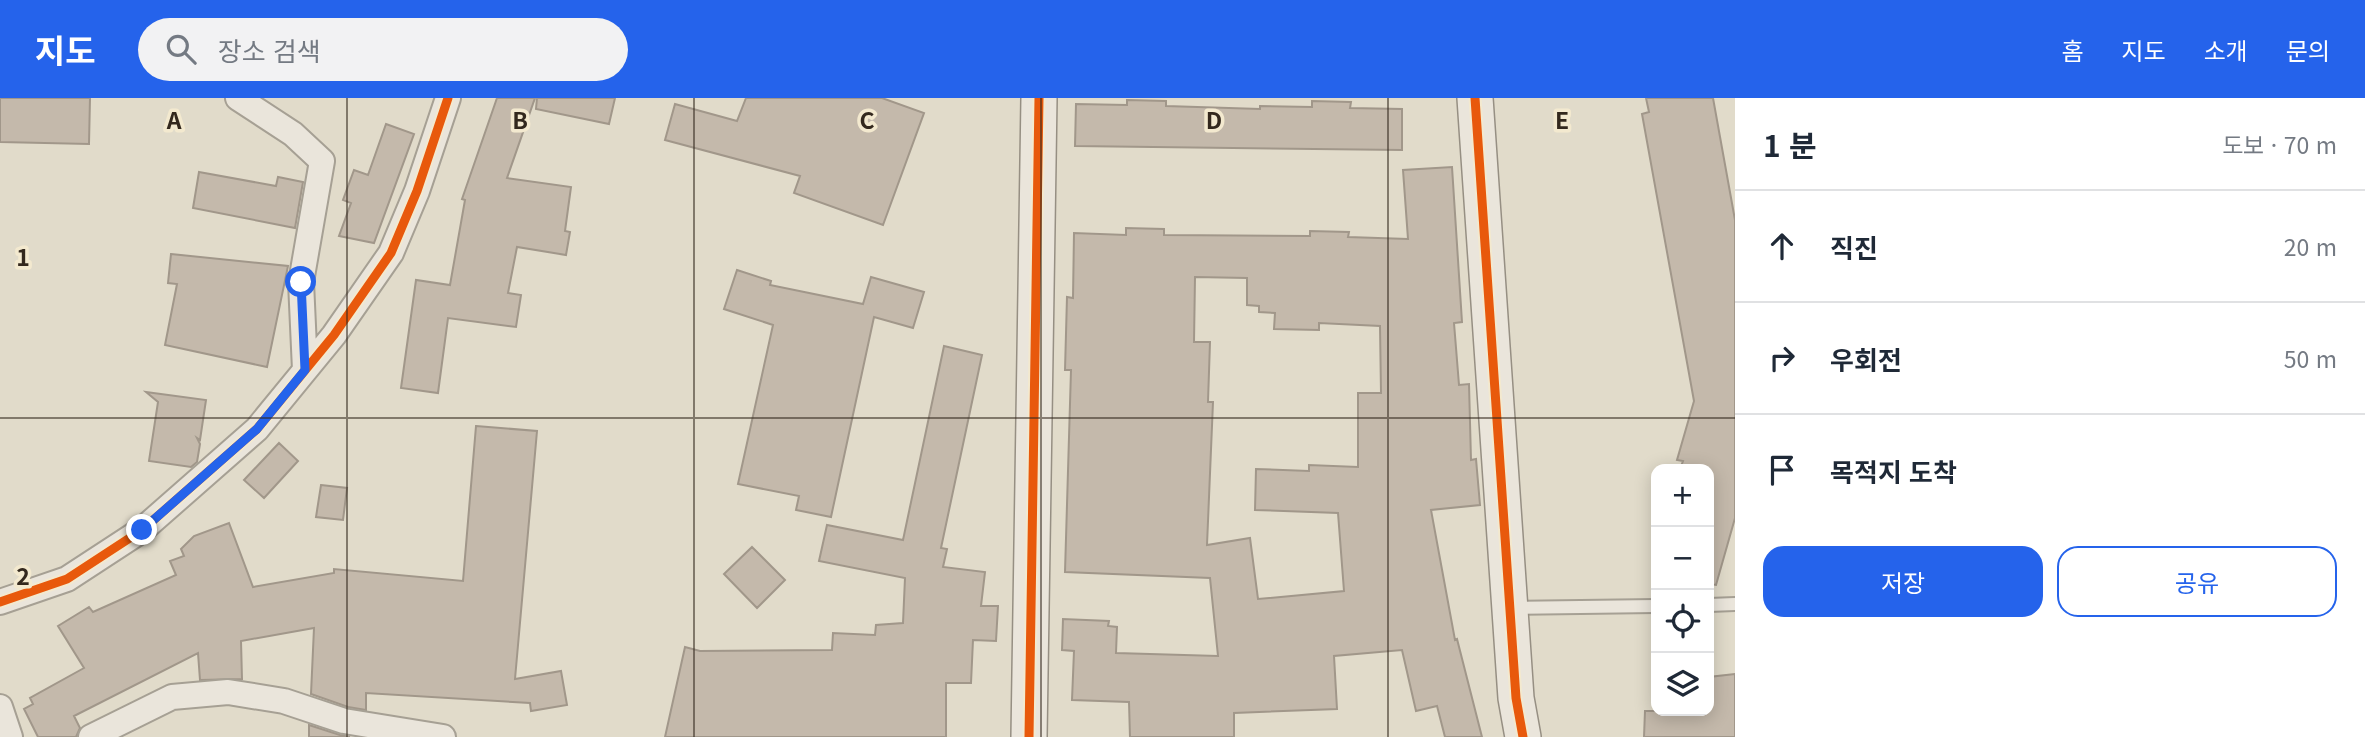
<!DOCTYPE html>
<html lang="ko">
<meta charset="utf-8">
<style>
body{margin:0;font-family:Georgia,"Noto Sans KR",serif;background:#f2f2f3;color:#1f2937}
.controls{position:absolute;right:21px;bottom:21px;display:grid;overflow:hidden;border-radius:14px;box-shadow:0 4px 18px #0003}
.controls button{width:63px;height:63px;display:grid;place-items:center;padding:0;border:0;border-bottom:2px solid #e0e1e3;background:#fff;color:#1f2937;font:35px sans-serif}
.stop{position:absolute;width:21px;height:21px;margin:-16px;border:5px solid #2563eb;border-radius:50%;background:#fff}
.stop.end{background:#2563eb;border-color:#fff;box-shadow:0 2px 7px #0008}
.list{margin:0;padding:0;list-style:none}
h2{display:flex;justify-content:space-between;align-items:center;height:91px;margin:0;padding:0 28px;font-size:30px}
h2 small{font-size:23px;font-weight:400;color:#747a83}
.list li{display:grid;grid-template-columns:46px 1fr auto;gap:21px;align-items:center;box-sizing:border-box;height:112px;padding:0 28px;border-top:2px solid #e0e1e3}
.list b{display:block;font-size:26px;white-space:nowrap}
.list em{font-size:23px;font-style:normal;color:#747a83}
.actions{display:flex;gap:14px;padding:21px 28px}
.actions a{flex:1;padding:16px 0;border:2px solid #2563eb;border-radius:21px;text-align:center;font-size:24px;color:#2563eb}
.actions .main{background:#2563eb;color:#fff}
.icon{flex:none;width:38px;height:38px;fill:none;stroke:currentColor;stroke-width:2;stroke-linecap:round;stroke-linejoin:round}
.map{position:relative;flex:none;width:1735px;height:639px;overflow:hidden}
header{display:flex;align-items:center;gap:42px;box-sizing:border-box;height:98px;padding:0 35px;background:#2563eb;color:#fff}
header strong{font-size:33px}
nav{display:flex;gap:38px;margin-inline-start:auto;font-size:24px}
.search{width:490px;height:63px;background:#f2f2f3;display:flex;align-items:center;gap:18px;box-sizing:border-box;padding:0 24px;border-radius:38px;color:#747a83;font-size:26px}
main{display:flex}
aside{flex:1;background:#fff}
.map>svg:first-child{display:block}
.building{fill:#c4b9ab;stroke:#a1978a;stroke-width:2;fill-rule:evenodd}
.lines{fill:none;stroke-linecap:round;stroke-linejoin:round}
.lane-casing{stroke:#a6a094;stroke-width:16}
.street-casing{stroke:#a6a094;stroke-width:28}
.secondary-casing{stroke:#968f83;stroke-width:38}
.lane{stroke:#eae5db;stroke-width:12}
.street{stroke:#eae5db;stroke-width:24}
.secondary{stroke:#eae5db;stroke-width:35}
.cycleway-casing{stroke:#f3e9cf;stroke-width:13}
.cycleway{stroke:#e8590c;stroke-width:9}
.route{stroke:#2563eb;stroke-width:9}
.grid{fill:none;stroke:#33281d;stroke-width:2;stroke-opacity:0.55}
.grid-label{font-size:23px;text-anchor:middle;font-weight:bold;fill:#33281d;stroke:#f3e9cf;stroke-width:7;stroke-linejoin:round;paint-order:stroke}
</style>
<header>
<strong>지도</strong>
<div class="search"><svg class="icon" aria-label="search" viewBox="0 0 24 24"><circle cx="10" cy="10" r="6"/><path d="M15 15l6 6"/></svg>장소 검색</div>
<nav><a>홈</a><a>지도</a><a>소개</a><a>문의</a></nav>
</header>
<main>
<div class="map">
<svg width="1735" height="639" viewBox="0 0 1735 639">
<rect width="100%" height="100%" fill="#e1dbca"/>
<path class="building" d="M 0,0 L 90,0 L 89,46 L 0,44 Z
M 497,0 L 535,0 L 507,80 L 571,89 L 565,133 L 570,134 L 566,157 L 517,149 L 508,195 L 521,197 L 516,229 L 448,220 L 438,295 L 401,290 L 416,182 L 450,187 L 465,102 L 462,101 Z
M 537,0 L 615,0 L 609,26 L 536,11 Z
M 746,0 L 882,0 L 924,15 L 883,127 L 794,95 L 800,78 L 665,42 L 675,6 L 737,23 Z
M 1646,0 L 1713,0 L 1735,122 L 1735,420 L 1716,487 L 1709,486 L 1709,371 L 1680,371 L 1683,363 L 1677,362 L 1694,303 L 1642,16 L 1649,14 Z
M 1127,2 L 1166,3 L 1166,8 L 1260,11 L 1260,8 L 1312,9 L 1312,3 L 1351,4 L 1350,10 L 1402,11 L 1402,52 L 1075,48 L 1076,6 L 1127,7 Z
M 386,26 L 414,36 L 374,145 L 339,138 L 351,105 L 343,102 L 354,72 L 368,77 Z
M 1452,69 L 1462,224 L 1454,225 L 1459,287 L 1469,286 L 1471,362 L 1476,361 L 1480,407 L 1431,412 L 1455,542 L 1457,541 L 1482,639 L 1445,639 L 1437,608 L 1416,613 L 1402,552 L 1334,558 L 1337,611 L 1234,615 L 1234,639 L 1130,639 L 1129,604 L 1072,602 L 1074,553 L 1062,552 L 1063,521 L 1109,523 L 1108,528 L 1117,529 L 1116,555 L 1218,558 L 1210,480 L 1065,474 L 1071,272 L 1065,272 L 1067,199 L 1073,200 L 1074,135 L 1126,137 L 1126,130 L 1164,131 L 1164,137 L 1310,138 L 1310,133 L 1349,134 L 1348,139 L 1408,141 L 1403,72 ZM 1195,179 L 1247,180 L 1247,207 L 1259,208 L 1259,214 L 1275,215 L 1274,231 L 1319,232 L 1319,225 L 1380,228 L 1381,295 L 1358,295 L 1358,369 L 1309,367 L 1309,373 L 1256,371 L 1255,412 L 1338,415 L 1344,493 L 1258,501 L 1250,440 L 1207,447 L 1213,304 L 1208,304 L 1210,244 L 1194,244 Z
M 199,74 L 276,88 L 278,79 L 303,84 L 295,130 L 193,110 Z
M 171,156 L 288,168 L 267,269 L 165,247 L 177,186 L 168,185 Z
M 737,172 L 771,183 L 770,187 L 863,206 L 871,179 L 924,194 L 913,230 L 874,219 L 831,419 L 796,412 L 799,398 L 738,386 L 773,227 L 724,211 Z
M 944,248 L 982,257 L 941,450 L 947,451 L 943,469 L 985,474 L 981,508 L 998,508 L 996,543 L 973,542 L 971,585 L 946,585 L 946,639 L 665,639 L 685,549 L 700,553 L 832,552 L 833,535 L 875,537 L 876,527 L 903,525 L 905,480 L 819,463 L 827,427 L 903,442 Z
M 146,294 L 206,302 L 200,342 L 197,340 L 200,346 L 197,364 L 191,369 L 149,363 L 158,304 Z
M 476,328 L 537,333 L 515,581 L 561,573 L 567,607 L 531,613 L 530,605 L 366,595 L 366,612 L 348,609 L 311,596 L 314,530 L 241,543 L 242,581 L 200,582 L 198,555 L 74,618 L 80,630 L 76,639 L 38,639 L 24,611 L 33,606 L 30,600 L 84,570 L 58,528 L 89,509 L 93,514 L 176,477 L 170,463 L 184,458 L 181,451 L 194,438 L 229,425 L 253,489 L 334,475 L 334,471 L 463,483 Z
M 279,345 L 298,363 L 264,400 L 244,382 Z
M 321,387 L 347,390 L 343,422 L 316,419 Z
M 752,449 L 785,482 L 757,510 L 724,476 Z
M 1735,576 L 1735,639 L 1644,639 L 1645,613 L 1709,613 L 1709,579 Z
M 309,627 L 340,637 L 350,639 L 309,639 Z"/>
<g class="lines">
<defs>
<path id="lane" d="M 1709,507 L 1735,506
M 1511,510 L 1656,508"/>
<path id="street" d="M 238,0 L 293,36 L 322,63 L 301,184 L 305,272
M 0,504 L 67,481 L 142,432 L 257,331 L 334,237 L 391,155 L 417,93 L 448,0
M 0,609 L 10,639
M 91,639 L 172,599 L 228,594 L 284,603 L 344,623 L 443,639"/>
<path id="secondary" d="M 1475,0 L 1516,600 L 1523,639
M 1029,639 L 1039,0"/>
</defs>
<use href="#lane" class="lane-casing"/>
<use href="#street" class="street-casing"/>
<use href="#secondary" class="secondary-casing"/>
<use href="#lane" class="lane"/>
<use href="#street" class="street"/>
<use href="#secondary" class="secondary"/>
<defs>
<path id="cycleway" d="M 1475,0 L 1516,600 L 1523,639
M 0,504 L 67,481 L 142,432 L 257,331 L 334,237 L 391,155 L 417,93 L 448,0
M 1029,639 L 1039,0"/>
</defs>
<use href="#cycleway" class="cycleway-casing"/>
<use href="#cycleway" class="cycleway"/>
</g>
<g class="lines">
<path class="route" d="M 142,432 L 257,331 L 305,272 L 301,184"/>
</g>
<path class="grid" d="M 347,0 L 347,639M 694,0 L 694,639M 1041,0 L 1041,639M 1388,0 L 1388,639M 0,320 L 1735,320"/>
<g class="grid-label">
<text x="174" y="31">A</text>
<text x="520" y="31">B</text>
<text x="867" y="31">C</text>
<text x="1214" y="31">D</text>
<text x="1562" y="31">E</text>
<text x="23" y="168">1</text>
<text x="23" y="487">2</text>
</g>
</svg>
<div class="controls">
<button>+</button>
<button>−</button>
<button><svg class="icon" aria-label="locate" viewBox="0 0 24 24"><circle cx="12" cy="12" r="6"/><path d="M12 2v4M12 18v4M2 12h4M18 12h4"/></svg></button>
<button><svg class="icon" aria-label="layers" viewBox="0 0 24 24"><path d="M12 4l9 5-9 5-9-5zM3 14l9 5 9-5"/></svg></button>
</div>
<div class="stop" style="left:301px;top:184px"></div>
<div class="stop end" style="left:142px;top:432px"></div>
</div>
<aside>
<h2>1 분<small>도보 · 70 m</small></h2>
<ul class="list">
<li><svg class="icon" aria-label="ahead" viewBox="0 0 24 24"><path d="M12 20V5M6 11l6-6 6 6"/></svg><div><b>직진</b></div><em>20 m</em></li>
<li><svg class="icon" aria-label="right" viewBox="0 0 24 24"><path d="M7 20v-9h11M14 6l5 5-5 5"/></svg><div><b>우회전</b></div><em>50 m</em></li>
<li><svg class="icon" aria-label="arrive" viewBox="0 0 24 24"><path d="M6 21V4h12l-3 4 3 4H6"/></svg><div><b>목적지 도착</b></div></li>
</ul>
<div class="actions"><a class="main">저장</a><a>공유</a></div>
</aside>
</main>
